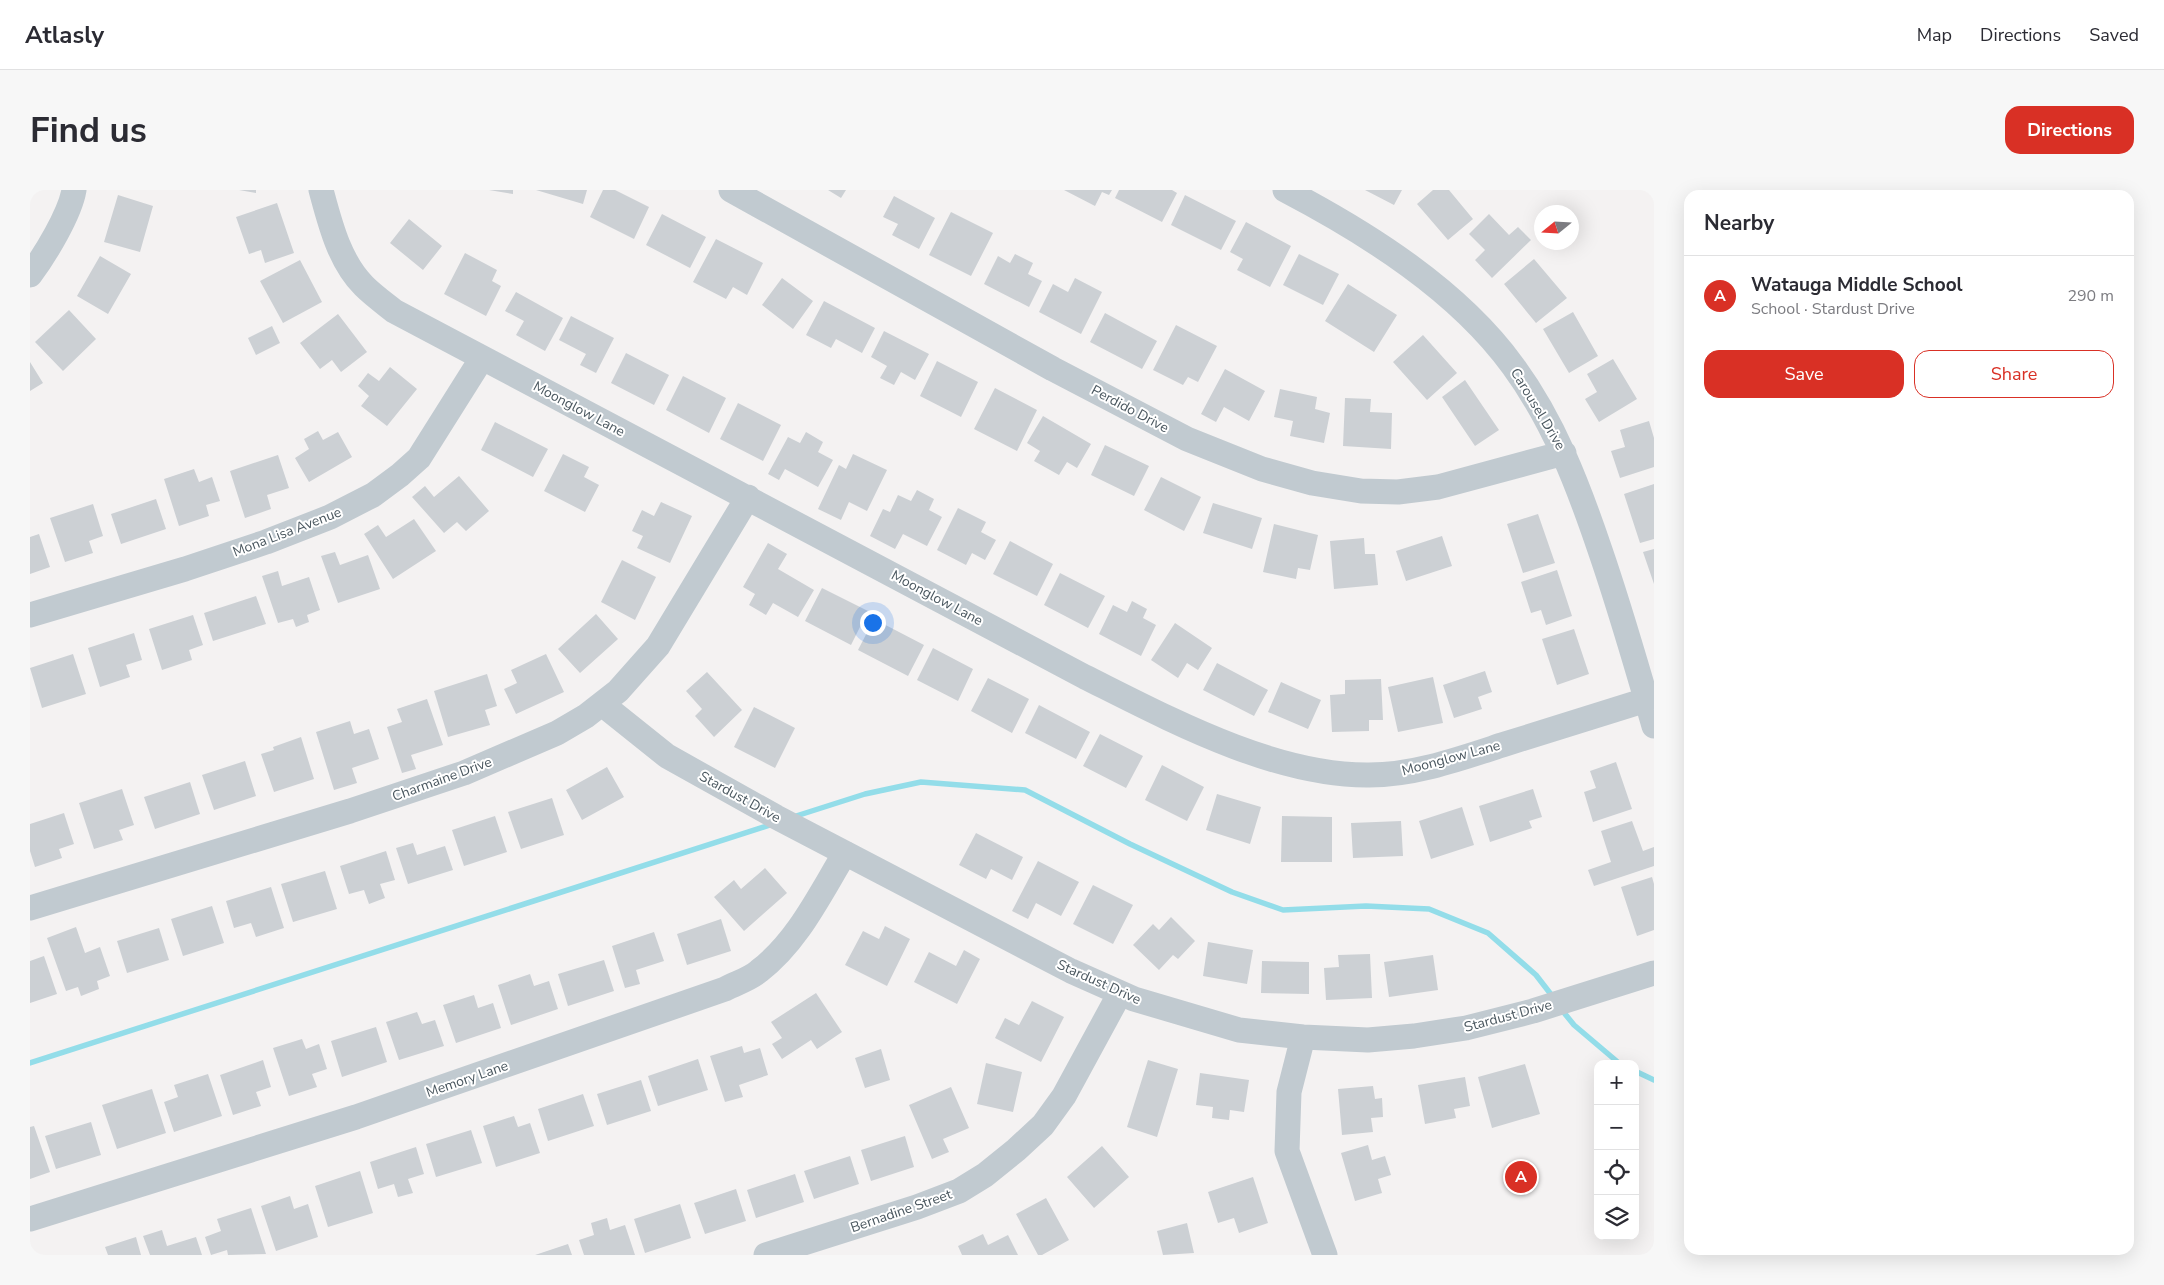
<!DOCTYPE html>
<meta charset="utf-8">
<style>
body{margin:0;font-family:"Nunito Sans",sans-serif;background:#f7f7f7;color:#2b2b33}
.controls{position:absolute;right:15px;bottom:15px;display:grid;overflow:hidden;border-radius:10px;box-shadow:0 5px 20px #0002}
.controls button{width:45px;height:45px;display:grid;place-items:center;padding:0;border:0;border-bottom:1px solid #e1e1e2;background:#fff;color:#2b2b33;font:25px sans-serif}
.compass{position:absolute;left:1504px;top:15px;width:45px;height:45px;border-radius:50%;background:#fff;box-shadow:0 5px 20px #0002;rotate:252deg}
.you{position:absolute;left:842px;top:432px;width:18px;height:18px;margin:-12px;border:4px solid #fff;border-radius:50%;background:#1a73e8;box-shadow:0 0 0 8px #1a73e833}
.badge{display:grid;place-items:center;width:32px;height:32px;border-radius:50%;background:#d93025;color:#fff;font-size:16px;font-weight:700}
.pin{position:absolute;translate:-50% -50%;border:2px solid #fff;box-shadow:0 1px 5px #0006}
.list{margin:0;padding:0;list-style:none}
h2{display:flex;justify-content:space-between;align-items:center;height:65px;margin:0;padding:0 20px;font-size:21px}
h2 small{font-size:16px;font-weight:400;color:#7c7c81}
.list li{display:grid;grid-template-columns:32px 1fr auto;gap:15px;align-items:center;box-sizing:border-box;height:80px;padding:0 20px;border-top:1px solid #e1e1e2}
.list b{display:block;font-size:19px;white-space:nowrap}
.list p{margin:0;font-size:16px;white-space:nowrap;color:#7c7c81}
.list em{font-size:16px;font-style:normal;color:#7c7c81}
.actions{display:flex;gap:10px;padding:15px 20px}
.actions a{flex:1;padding:11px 0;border:1px solid #d93025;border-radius:15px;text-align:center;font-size:18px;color:#d93025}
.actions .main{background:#d93025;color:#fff}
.icon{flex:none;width:28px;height:28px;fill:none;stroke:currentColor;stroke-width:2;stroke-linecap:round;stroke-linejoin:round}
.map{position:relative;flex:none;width:1624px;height:1065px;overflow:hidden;border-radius:15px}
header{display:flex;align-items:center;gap:30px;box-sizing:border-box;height:70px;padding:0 25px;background:#fff;border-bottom:1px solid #e1e1e2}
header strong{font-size:24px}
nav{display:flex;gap:28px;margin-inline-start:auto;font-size:18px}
.intro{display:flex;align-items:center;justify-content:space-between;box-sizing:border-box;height:120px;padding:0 30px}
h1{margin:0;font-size:35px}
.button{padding:12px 22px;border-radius:15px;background:#d93025;color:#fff;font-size:18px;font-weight:700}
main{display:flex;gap:30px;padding:0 30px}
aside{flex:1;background:#fff;border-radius:15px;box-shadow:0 5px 20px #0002}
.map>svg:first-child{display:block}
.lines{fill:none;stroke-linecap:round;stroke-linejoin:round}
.stream{stroke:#93dde9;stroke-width:5.5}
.building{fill:#ccd0d4}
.minor{stroke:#c1cad0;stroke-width:25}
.labels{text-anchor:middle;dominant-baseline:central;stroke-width:4;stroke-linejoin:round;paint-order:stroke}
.street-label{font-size:14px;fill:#4a575f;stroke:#fff}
</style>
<header>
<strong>Atlasly</strong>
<nav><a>Map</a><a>Directions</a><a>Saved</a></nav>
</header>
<div class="intro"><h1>Find us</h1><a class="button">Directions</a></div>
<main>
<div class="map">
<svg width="1624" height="1065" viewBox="0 0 1624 1065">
<rect width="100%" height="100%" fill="#f4f2f2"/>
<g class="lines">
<path class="stream" d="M 763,627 L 835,604 L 891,592 L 995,600 L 1100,654 L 1202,702 L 1253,720 L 1336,716 L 1399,719 L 1458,743 L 1506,785 L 1523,807
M 1531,819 L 1544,835 L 1590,874
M 0,873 L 743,634
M 1605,881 L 1624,890"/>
</g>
<path class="building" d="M 209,0 L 226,0 L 226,3 Z
M 459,0 L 483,0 L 483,4 Z
M 506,0 L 557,0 L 553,14 Z
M 573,0 L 585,0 L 619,17 L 604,49 L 560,27 Z
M 798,0 L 816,0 L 811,8 Z
M 1034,0 L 1082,0 L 1079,5 L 1072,2 L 1065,16 Z
M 1089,0 L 1142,0 L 1147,3 L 1132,32 L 1085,8 Z
M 1335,0 L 1372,0 L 1364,15 Z
M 1403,0 L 1419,0 L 1443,29 L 1418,50 L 1387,14 Z
M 1616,0 L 1624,0 L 1624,8 Z
M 88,5 L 123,16 L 110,62 L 74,52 Z
M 1155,5 L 1206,31 L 1191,60 L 1141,35 Z
M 864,6 L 905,28 L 889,59 L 862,45 L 868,34 L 853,27 Z
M 247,13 L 264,63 L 235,73 L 231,60 L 219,64 L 206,27 Z
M 921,22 L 963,43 L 941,86 L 899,65 Z
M 632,24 L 676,47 L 660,78 L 616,55 Z
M 1459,24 L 1479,45 L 1488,37 L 1501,50 L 1462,88 L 1445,70 L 1455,60 L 1439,44 Z
M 379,29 L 412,56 L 393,80 L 360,53 Z
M 1216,32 L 1261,56 L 1240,97 L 1207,80 L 1213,69 L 1200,62 Z
M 686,49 L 733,73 L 717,105 L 703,97 L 696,109 L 663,92 Z
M 435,63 L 467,80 L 462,91 L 471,96 L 456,126 L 414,104 Z
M 985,64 L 1003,73 L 998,84 L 1012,91 L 999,117 L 954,94 L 968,66 L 980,73 Z
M 1269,64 L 1309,84 L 1293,115 L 1253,95 Z
M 70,66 L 101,84 L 78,124 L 47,106 Z
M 1504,69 L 1537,108 L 1506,133 L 1474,94 Z
M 270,70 L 292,112 L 253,133 L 230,91 Z
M 752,88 L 783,111 L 763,139 L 732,115 Z
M 1045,88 L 1072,102 L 1051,144 L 1009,122 L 1023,94 L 1038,102 Z
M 1318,94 L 1367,125 L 1344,162 L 1295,131 Z
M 486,102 L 533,128 L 515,161 L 486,145 L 494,131 L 475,121 Z
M 794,111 L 845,138 L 832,163 L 806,149 L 801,158 L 776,145 Z
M 39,120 L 66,149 L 33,181 L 5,152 Z
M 1543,122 L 1568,166 L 1539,183 L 1513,139 Z
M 1075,123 L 1127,151 L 1112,179 L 1060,152 Z
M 308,124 L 337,162 L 311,182 L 302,170 L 290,179 L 270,153 Z
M 541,126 L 584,148 L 566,183 L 550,175 L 556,164 L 529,150 Z
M 1146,135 L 1187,156 L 1168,192 L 1158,187 L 1153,195 L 1123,180 Z
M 242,136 L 250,153 L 226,165 L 218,148 Z
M 854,141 L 899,164 L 885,190 L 871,182 L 864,195 L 850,188 L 857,176 L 841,167 Z
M 1393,145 L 1427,183 L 1397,210 L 1363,172 Z
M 596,163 L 639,185 L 624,215 L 581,193 Z
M 1583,169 L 1607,209 L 1569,232 L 1555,209 L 1567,202 L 1557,184 Z
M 907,171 L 948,192 L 931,227 L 890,206 Z
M 0,172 L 13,193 L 0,201 Z
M 360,177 L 387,199 L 357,236 L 331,216 L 339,206 L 328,196 L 338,183 L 349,191 Z
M 1195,179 L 1235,201 L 1219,231 L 1194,217 L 1186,232 L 1171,224 Z
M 653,186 L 696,208 L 679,243 L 636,220 Z
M 1435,190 L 1469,240 L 1445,256 L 1412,207 Z
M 965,198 L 1007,220 L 987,261 L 944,239 Z
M 1250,199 L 1287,207 L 1285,219 L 1300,223 L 1294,253 L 1260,246 L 1263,231 L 1244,227 Z
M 1315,208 L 1341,209 L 1340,222 L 1362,223 L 1361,259 L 1313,256 Z
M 708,213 L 751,235 L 733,271 L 690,249 Z
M 1013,226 L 1061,254 L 1047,278 L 1037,272 L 1029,285 L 1004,271 L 1010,261 L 997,253 Z
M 1619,231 L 1624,248 L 1624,277 L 1590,288 L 1581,261 L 1595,257 L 1590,240 Z
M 465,232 L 518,259 L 503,287 L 451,260 Z
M 288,241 L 293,250 L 308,242 L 322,267 L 279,292 L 265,268 L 279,259 L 274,249 Z
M 776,242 L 793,252 L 788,262 L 803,270 L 788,297 L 755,279 L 749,290 L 738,284 L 758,247 L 770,253 Z
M 1075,255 L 1119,276 L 1104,306 L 1061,285 Z
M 533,264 L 559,277 L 554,287 L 569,295 L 555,322 L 514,301 Z
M 823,264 L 857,280 L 837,321 L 819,312 L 811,330 L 788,319 L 809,275 L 816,279 Z
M 248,265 L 259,298 L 237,305 L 241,319 L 215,328 L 200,281 Z
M 164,279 L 169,292 L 182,287 L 190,311 L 176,315 L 179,326 L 149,336 L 134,289 Z
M 429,286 L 459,321 L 436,341 L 427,332 L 414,343 L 382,307 L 395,296 L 404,307 Z
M 1131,287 L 1171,307 L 1154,341 L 1114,320 Z
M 1624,294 L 1624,349 L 1610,353 L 1594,304 Z
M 887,300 L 904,309 L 899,320 L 912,327 L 897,356 L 873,344 L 865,359 L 840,346 L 853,319 L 860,322 L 868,305 L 881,311 Z
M 126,309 L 136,339 L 91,354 L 81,324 Z
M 631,312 L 662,326 L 640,373 L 607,358 L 613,346 L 602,341 L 612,320 L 624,326 Z
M 1183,313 L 1232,328 L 1222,359 L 1173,343 Z
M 63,314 L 73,346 L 59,351 L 63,363 L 35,372 L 20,328 Z
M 928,318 L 956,332 L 951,342 L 966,350 L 955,370 L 942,363 L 936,375 L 907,360 Z
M 1508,324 L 1525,373 L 1493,383 L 1477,334 Z
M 384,329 L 406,361 L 363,389 L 334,344 L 348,335 L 356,347 Z
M 1244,334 L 1288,345 L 1280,380 L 1268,378 L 1266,389 L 1233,382 Z
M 9,344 L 20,377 L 0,384 L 0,347 Z
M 1412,346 L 1422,376 L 1376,391 L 1366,361 Z
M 1334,348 L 1335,364 L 1345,364 L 1348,395 L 1304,399 L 1300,351 Z
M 980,351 L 1023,374 L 1007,406 L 963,384 Z
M 738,353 L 757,364 L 748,379 L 784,400 L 768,427 L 743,413 L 736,425 L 719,415 L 725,404 L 713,397 Z
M 1624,359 L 1624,394 L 1613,362 Z
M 305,362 L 310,375 L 338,365 L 350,399 L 308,413 L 291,366 Z
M 592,370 L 626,387 L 605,430 L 571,412 Z
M 1527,380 L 1542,426 L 1516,435 L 1511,420 L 1501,423 L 1491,392 Z
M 248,381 L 252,396 L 279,387 L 290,420 L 277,425 L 279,432 L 266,437 L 263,429 L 248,433 L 232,386 Z
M 1030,383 L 1075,406 L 1058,438 L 1014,415 Z
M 792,398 L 838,421 L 821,455 L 775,431 Z
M 226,406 L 236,434 L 183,451 L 174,423 Z
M 1102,411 L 1117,419 L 1113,428 L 1126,435 L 1111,466 L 1069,444 L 1083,415 L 1097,422 Z
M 566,424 L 588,449 L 550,483 L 528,459 Z
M 163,425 L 173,455 L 159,460 L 162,470 L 132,480 L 119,439 Z
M 844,429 L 894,455 L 878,486 L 828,460 Z
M 1145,433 L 1182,458 L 1168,480 L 1157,473 L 1148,488 L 1121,470 Z
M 1544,439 L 1559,484 L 1527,495 L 1512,449 Z
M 104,443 L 112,470 L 96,475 L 100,487 L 70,497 L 58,458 Z
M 903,458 L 943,479 L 928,511 L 887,490 Z
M 43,464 L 56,504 L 12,518 L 0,478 Z
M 516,464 L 534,502 L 486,524 L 474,499 L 487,493 L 481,480 Z
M 1187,473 L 1238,500 L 1224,526 L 1173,500 Z
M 1455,481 L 1462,502 L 1448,507 L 1452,519 L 1424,528 L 1413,495 Z
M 677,482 L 712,520 L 684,547 L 665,526 L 672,519 L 656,501 Z
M 457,484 L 467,516 L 455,520 L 460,535 L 418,547 L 404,501 Z
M 1403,487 L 1413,533 L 1368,542 L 1358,497 Z
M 958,488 L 999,509 L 982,543 L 941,521 Z
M 1351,489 L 1353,530 L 1339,530 L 1339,541 L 1302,542 L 1300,505 L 1315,504 L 1315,490 Z
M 1251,492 L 1291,510 L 1278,539 L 1238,522 Z
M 397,509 L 413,555 L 381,565 L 386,579 L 372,583 L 357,537 L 372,532 L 367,519 Z
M 1009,515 L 1060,542 L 1046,569 L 995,543 Z
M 724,517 L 765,538 L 745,578 L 704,557 Z
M 320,531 L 324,544 L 339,539 L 349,569 L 322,578 L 327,593 L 304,600 L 286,542 Z
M 1070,544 L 1113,566 L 1096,598 L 1053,576 Z
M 271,547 L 284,589 L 244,602 L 231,564 L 244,560 L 243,557 Z
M 215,571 L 226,606 L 184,620 L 172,585 Z
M 1586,572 L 1602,619 L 1563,632 L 1554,602 L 1566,598 L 1560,581 Z
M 1132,575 L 1174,597 L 1157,631 L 1115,610 Z
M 577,577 L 594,607 L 552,630 L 536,600 Z
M 160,592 L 170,624 L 125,639 L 114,607 Z
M 92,599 L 104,635 L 89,640 L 93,650 L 64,659 L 49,613 Z
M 1503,599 L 1512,627 L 1499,631 L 1502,638 L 1460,652 L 1449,616 Z
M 1187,604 L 1231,617 L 1220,654 L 1176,640 Z
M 522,608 L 534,645 L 491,659 L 478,622 Z
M 1432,617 L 1444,655 L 1401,669 L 1389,631 Z
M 34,623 L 44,654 L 29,659 L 32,668 L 5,677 L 0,661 L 0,634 Z
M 465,626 L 477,662 L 434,676 L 422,640 Z
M 1252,626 L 1302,627 L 1302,672 L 1251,672 Z
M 1371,631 L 1373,666 L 1323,668 L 1321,633 Z
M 1602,631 L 1613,661 L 1624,657 L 1624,676 L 1564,696 L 1558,680 L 1581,672 L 1571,641 Z
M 946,643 L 993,667 L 982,690 L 961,679 L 956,689 L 929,675 Z
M 383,653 L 387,665 L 415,656 L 423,680 L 378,694 L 366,658 Z
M 356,661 L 365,690 L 350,694 L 355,708 L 339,714 L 334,700 L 319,704 L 310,676 Z
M 1008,671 L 1049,692 L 1031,726 L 1006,713 L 998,729 L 982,721 Z
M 735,678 L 757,703 L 714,741 L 684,707 L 704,690 L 711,699 Z
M 295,681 L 307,719 L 263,732 L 251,694 Z
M 1622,687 L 1624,694 L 1624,740 L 1607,746 L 1591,697 Z
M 1063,695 L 1103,715 L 1083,754 L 1043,734 Z
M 241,697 L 254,738 L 226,747 L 221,733 L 204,738 L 196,711 Z
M 182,716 L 194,753 L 153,766 L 141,729 Z
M 1141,727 L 1165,751 L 1148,769 L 1143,765 L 1129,780 L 1103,755 L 1123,734 L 1129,740 Z
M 691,729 L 701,761 L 657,775 L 647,744 Z
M 855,736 L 880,749 L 857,796 L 815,775 L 833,741 L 849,749 Z
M 46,737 L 55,763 L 70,757 L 80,786 L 67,791 L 69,799 L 51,806 L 48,797 L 36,801 L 17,748 Z
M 129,738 L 139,770 L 97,783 L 87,751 Z
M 624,742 L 634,771 L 606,780 L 610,794 L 595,798 L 582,756 Z
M 1178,752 L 1223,760 L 1217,794 L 1173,786 Z
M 934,760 L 950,769 L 927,814 L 884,792 L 899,762 L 926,776 Z
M 1340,764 L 1342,808 L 1296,810 L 1294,778 L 1309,777 L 1308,765 Z
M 1403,765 L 1408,800 L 1359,807 L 1354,772 Z
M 14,766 L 27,804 L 0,813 L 0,771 Z
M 574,770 L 584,801 L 538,816 L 528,784 Z
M 1232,771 L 1279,772 L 1279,804 L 1231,803 Z
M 500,784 L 504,796 L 519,791 L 528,819 L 481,835 L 468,795 Z
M 786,803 L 812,842 L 787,859 L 781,850 L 752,869 L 742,854 L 752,848 L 741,832 Z
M 444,805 L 448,818 L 463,813 L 471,838 L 426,853 L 413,815 Z
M 1002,811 L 1034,827 L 1011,872 L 965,848 L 975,828 L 989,835 Z
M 387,822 L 392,834 L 405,830 L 414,856 L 369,870 L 356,832 Z
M 346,837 L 357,872 L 312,887 L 301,851 Z
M 272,849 L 276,859 L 289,854 L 297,879 L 282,884 L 287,897 L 259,906 L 243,858 Z
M 712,856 L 714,863 L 730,858 L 738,885 L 709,895 L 713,907 L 695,912 L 680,866 Z
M 851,859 L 860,890 L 835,898 L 825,868 Z
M 668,869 L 678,900 L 628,916 L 618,886 Z
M 233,870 L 241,897 L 226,902 L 231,916 L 203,925 L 190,885 Z
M 1118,870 L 1148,879 L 1127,947 L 1097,937 Z
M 956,873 L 992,882 L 983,922 L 947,914 Z
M 1495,874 L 1510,924 L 1462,938 L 1448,887 Z
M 1170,883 L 1219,890 L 1214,922 L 1200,920 L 1199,930 L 1182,928 L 1183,917 L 1166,915 Z
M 178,884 L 192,926 L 144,942 L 134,912 L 148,907 L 144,895 Z
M 1435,887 L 1440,916 L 1424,919 L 1426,928 L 1395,934 L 1388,895 Z
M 611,890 L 621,921 L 577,935 L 567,904 Z
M 1343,896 L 1345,909 L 1352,908 L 1353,927 L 1341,928 L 1343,942 L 1312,945 L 1308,899 Z
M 921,897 L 939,938 L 913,949 L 919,962 L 902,969 L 879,915 Z
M 122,899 L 136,943 L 87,959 L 72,915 Z
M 553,904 L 564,936 L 518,951 L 508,919 Z
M 484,926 L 488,937 L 500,933 L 510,963 L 466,977 L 453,936 Z
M 61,932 L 71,965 L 26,979 L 15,946 Z
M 4,936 L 20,982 L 0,989 L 0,937 Z
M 441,940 L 452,973 L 406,987 L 396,954 Z
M 875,946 L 884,977 L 841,991 L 831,960 Z
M 1338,955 L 1342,970 L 1355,966 L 1361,985 L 1348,989 L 1352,1003 L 1325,1011 L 1311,963 Z
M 1072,956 L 1099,987 L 1064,1018 L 1037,987 Z
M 386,957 L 394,984 L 378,989 L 383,1003 L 368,1007 L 364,994 L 348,999 L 340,972 Z
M 820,966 L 829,994 L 784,1009 L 774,981 Z
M 330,981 L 343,1023 L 298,1037 L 285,996 Z
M 765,984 L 774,1012 L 726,1028 L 717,1000 Z
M 1223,987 L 1238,1033 L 1209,1043 L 1204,1028 L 1188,1033 L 1178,1002 Z
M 706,999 L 716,1031 L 675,1044 L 664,1013 Z
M 260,1006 L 264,1019 L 278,1014 L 288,1047 L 246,1061 L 231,1016 Z
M 1016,1008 L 1039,1050 L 1012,1065 L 1008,1065 L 986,1024 Z
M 650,1014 L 661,1048 L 615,1063 L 604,1029 Z
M 221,1018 L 236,1064 L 198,1065 L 197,1060 L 181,1065 L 175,1047 L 191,1041 L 187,1029 Z
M 577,1028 L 580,1040 L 595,1035 L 605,1065 L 554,1065 L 549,1050 L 564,1045 L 561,1033 Z
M 1157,1033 L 1164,1063 L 1133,1065 L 1127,1041 Z
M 132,1040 L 137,1056 L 166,1047 L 172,1065 L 120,1065 L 113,1046 Z
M 953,1044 L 958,1055 L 978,1045 L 988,1065 L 932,1065 L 928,1056 Z
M 106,1047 L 111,1065 L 78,1065 L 75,1057 Z
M 538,1054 L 542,1065 L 505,1065 Z"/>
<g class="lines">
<path class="minor" d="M 291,0 C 300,33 309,71 334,96 C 343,105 354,113 364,121 L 1055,487 C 1139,529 1244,586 1339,585 C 1384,585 1429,569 1472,555 C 1520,540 1568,525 1616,510
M 701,0 L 1023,179 L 1157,249 L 1232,279 L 1282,293 L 1331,301 L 1368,302 L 1408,297 L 1534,263
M 1255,0 C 1337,43 1428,100 1483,176 C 1524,232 1548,295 1570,360 C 1590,418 1607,477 1624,536
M 0,85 C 15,65 40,24 44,0
M 0,425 L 155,379 L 236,352 L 300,327 L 343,305 L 370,285 L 389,268 L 452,168
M 572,514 L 637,566 L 746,627 L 1041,781 L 1104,809 L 1209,840 L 1273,847 L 1338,850 L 1384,846 L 1436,838 L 1503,821 L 1624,783
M 0,718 L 320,621 L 434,583 L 527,543 L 556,526 L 588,501 L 628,456 L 718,307
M 1273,847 L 1259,902 L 1257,961 L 1295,1065
M 0,1029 L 326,927 L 695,799 C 706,793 720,789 729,781 C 768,751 790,704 815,663
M 736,1065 L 887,1017 L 929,1001 L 955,985 L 986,960 L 1013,935 L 1034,906 L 1090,803"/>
</g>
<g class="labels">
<g class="street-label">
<text transform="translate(549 219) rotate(28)">Moonglow Lane</text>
<text transform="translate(1100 219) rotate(28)">Perdido Drive</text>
<text transform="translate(1508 219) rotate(59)">Carousel Drive</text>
<text transform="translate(257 342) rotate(-21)">Mona Lisa Avenue</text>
<text transform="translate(907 408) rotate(28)">Moonglow Lane</text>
<text transform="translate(1421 568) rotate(-15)">Moonglow Lane</text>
<text transform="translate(412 589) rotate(-20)">Charmaine Drive</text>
<text transform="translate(710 607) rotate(29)">Stardust Drive</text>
<text transform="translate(1069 792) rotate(24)">Stardust Drive</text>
<text transform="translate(1478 826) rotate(-15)">Stardust Drive</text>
<text transform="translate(437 889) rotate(-19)">Memory Lane</text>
<text transform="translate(871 1021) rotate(-19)">Bernadine Street</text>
</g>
</g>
</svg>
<div class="controls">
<button>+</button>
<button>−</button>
<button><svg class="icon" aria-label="locate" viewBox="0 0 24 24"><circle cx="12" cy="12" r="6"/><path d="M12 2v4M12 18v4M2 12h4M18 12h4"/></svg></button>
<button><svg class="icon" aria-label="layers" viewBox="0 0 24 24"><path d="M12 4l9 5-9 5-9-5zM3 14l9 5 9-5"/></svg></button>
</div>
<svg class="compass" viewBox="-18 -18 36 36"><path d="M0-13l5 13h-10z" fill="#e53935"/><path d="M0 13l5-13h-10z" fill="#7c7c81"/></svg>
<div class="you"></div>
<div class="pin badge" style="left:1491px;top:987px">A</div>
</div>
<aside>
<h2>Nearby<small></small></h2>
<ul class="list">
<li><span class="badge">A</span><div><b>Watauga Middle School</b><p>School · Stardust Drive</p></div><em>290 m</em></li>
</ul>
<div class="actions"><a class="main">Save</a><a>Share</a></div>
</aside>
</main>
